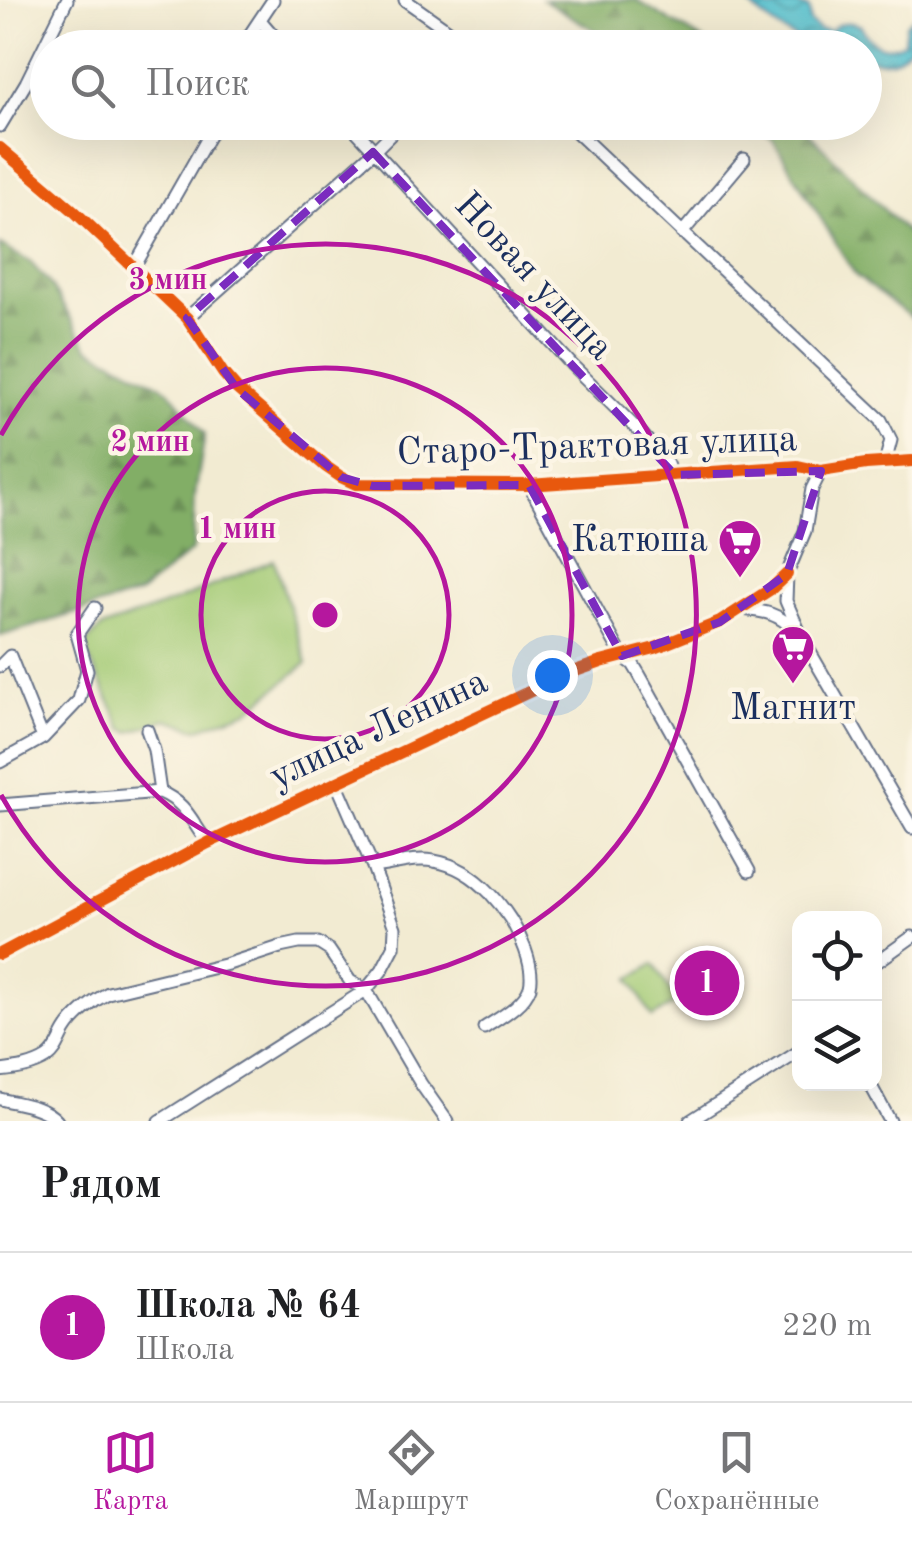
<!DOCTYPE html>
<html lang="ru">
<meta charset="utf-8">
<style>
body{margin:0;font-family:"Old Standard TT",serif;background:#f6f6f6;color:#202124}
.controls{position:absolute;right:30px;bottom:30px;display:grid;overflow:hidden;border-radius:20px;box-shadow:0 10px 40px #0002}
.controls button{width:90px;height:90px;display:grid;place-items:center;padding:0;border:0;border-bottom:2px solid #e0e0e0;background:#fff;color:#202124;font:50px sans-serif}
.you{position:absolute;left:552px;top:675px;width:35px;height:35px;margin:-25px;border:8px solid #fff;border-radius:50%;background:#1a73e8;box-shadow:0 0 0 15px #1a73e833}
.badge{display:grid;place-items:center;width:65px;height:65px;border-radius:50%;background:#b5179e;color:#fff;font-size:32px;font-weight:700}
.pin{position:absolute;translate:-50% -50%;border:5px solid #fff;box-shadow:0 2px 10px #0006}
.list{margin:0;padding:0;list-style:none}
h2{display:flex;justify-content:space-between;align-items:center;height:130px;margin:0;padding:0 40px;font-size:42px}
h2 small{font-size:32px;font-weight:400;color:#757577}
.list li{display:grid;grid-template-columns:65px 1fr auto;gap:30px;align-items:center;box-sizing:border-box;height:150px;padding:0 40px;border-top:2px solid #e0e0e0}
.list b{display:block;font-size:38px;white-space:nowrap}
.list p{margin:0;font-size:32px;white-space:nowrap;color:#757577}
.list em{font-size:32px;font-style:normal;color:#757577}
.icon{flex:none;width:55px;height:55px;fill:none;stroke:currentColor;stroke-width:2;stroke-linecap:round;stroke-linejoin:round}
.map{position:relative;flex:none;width:912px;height:1121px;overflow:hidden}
.search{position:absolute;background:#fff;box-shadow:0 10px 40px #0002;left:30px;right:30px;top:30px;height:110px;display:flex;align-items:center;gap:25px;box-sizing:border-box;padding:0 35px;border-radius:55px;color:#757577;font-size:38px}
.sheet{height:280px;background:#fff}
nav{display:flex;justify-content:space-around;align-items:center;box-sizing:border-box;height:140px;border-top:2px solid #e0e0e0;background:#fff;font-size:28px;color:#757577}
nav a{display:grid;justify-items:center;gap:5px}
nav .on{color:#b5179e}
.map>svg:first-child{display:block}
.forest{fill:url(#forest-firs);stroke:#4e6e62;stroke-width:2.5}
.pitch{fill:#a3ca75;stroke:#5f7c6a;stroke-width:2.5}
.water{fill:url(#water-waves);stroke:#377796;stroke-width:2.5}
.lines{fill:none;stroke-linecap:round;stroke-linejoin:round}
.minor-casing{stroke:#667187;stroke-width:15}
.minor{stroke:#fff;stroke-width:11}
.cycleway-casing{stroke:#fcf5e5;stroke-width:19}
.cycleway{stroke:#e8590c;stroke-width:12}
.marked{fill:none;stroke:#7b2cbf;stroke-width:8;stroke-dasharray:20 12;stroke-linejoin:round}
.ring{fill:none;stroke:#b5179e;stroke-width:5}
.labels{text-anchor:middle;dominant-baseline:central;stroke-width:9;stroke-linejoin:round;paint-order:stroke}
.street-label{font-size:38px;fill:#1b2f5e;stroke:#fcf5e5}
.poi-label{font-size:38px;fill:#1b2f5e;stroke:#fcf5e5;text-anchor:end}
.centre{fill:#b5179e;stroke:#fcf5e5;stroke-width:5}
.ring-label{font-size:30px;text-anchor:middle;font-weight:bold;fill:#b5179e;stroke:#fcf5e5;stroke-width:9;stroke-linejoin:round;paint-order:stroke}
</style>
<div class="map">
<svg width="912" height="1121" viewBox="0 0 912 1121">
<defs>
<pattern id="forest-firs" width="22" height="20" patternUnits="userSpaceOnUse" patternTransform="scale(2.5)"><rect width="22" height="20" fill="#82ae66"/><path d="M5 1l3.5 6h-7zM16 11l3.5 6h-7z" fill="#6a8e57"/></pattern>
<pattern id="water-waves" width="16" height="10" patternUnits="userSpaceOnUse" patternTransform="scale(2.5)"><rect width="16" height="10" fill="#53bfcd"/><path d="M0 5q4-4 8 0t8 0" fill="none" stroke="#449caa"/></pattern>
</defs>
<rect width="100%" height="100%" fill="#fcf5e5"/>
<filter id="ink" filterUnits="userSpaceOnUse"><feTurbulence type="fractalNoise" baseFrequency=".01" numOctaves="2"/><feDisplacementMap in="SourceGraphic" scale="20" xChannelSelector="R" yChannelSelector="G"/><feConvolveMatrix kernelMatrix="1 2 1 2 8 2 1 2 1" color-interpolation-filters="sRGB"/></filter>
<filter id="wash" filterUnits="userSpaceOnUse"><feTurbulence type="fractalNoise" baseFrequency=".0048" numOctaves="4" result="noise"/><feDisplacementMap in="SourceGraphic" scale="40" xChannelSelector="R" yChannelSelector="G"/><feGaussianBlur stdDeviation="2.25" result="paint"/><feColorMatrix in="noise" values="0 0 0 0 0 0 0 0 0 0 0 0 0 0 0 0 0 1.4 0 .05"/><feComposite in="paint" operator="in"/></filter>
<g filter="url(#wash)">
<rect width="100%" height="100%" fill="#f2ebd2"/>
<path class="forest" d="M 544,0 L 636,0 L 714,47 L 622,47 Z
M 744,123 L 799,123 L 912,238 L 912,318 L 856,276 L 773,140 Z
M 0,245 L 30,262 L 50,284 L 88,347 L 169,390 L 205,434 L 195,495 L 193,550 L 139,594 L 0,636 Z"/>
<path class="pitch" d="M 274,560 L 307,663 L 248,711 L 197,729 L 167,719 L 131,732 L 123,729 L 83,646 L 101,628 L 176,601 Z
M 654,964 L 677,1002 L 652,1017 L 630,979 Z"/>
<path class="water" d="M 744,0 L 756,0 L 771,9 C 785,6 796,0 809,9 L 810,22 L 819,30 L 831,31 C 839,20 850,22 861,26 C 870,44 884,53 904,42 L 906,24 L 912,18 L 912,45 C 891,64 893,63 865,58 L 864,48 C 851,48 836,49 822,47 C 793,43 765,19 744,0 Z"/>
</g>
<g filter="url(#ink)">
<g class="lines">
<defs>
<path id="minor" d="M 405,0 L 473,48
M 260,20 L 284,48
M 241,48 L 273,0
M 348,122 L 572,365 L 642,434 L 667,464 L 671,475
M 566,122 L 881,420 L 891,440 L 885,463
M 0,126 L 26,83 L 67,0
M 0,148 L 74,211 L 187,318 L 223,373 L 237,389 L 325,466 L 341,477 L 356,484 L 529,485 L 798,466 L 821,471 L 866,464 L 912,461
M 682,233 L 744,159
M 133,269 L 217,122
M 187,318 L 373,152 L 403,122
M 821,471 L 812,489 L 805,531 L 787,574 L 786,601 L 803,640 L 912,828
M 529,485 L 622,656 L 633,664 L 639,674 L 749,871
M 741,609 C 764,611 779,613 795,631
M 0,666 L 10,656 L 43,738 L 0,762
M 147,730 L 154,750 L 160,792 C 188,804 191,822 208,843
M 43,738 L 79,700 L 87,670 L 77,634 L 95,608
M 0,805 L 160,792
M 373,867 C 392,865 415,857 434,861 C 477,868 511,911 525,949 C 529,960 533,975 530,987 C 524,1005 499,1018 484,1028
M 0,954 L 208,843 L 567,674 L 601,662 L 655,648 L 720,622 L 771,589 L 787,574
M 874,964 L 912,937
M 0,1071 C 16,1069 33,1067 47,1058 C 57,1051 59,1041 65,1031 C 74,1016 93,1001 108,993 L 228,964 L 280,947 L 299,943 L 318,943 L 329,950 L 350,981 L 366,990 L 421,1084 L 447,1121
M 870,1084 L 890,1121
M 0,1099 C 19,1104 44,1106 57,1121
M 160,1121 L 366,990 L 382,970 L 394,947 L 395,928 L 373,867 L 337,784
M 690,1121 L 800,1051"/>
</defs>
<use href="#minor" class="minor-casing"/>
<use href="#minor" class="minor"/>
<defs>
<path id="cycleway" d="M 0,148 L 74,211 L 187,318 L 223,373 L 237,389 L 325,466 L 341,477 L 356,484 L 529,485 L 798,466 L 821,471 L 866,464 L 912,461
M 0,954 L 208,843 L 567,674 L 601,662 L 655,648 L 720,622 L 771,589 L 787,574"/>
</defs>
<use href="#cycleway" class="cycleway-casing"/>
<use href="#cycleway" class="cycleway"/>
</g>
</g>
<path class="marked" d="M 373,152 L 675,475 L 821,471 L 787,574 L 720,622 L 622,656 L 529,485 L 373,486 L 341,477 L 237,389 L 187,318 Z"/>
<g class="ring">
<circle cx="325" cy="615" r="124"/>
<circle cx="325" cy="615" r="247"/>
<path d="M1 435A371 371 0 1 1 1 795"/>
</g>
<defs>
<symbol id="supermarket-pin" viewBox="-11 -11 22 30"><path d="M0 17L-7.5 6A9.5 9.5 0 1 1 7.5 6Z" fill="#b5179e" stroke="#fcf5e5"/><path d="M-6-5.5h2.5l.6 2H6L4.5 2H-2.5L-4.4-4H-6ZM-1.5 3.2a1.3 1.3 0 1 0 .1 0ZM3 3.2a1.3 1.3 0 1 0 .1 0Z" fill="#fff"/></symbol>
</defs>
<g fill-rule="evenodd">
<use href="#supermarket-pin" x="715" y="516" width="50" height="68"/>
<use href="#supermarket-pin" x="768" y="622" width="50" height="68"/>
</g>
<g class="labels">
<g class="street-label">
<text transform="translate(533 277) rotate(47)">Новая улица</text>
<text transform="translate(597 447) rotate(-2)">Старо-Трактовая улица</text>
<text transform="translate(379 730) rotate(-25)">улица Ленина</text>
</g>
<g class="poi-label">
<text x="708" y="541">Катюша</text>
<text x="793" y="709" text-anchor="middle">Магнит</text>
</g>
</g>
<circle cx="325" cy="615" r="15" class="centre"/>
<g class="ring-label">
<text x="168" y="289">3 мин</text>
<text x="150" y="451">2 мин</text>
<text x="237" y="538">1 мин</text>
</g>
</svg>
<div class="controls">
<button><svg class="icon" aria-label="locate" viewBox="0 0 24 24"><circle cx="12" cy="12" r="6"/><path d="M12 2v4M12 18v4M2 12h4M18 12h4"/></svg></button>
<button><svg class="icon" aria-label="layers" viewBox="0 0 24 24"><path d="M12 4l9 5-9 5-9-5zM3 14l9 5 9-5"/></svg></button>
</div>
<div class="you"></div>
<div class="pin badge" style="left:707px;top:983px">1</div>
<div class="search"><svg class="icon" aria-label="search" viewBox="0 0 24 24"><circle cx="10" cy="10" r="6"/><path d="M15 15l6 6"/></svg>Поиск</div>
</div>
<section class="sheet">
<h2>Рядом<small></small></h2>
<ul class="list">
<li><span class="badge">1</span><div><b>Школа № 64</b><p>Школа</p></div><em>220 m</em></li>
</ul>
</section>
<nav>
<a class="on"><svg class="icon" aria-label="map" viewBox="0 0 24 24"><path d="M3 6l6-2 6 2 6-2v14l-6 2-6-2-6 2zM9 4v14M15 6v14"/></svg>Карта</a>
<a><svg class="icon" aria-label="directions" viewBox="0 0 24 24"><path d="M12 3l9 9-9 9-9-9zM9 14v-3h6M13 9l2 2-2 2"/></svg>Маршрут</a>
<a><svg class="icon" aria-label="saved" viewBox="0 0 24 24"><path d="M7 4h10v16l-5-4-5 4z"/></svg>Сохранённые</a>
</nav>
